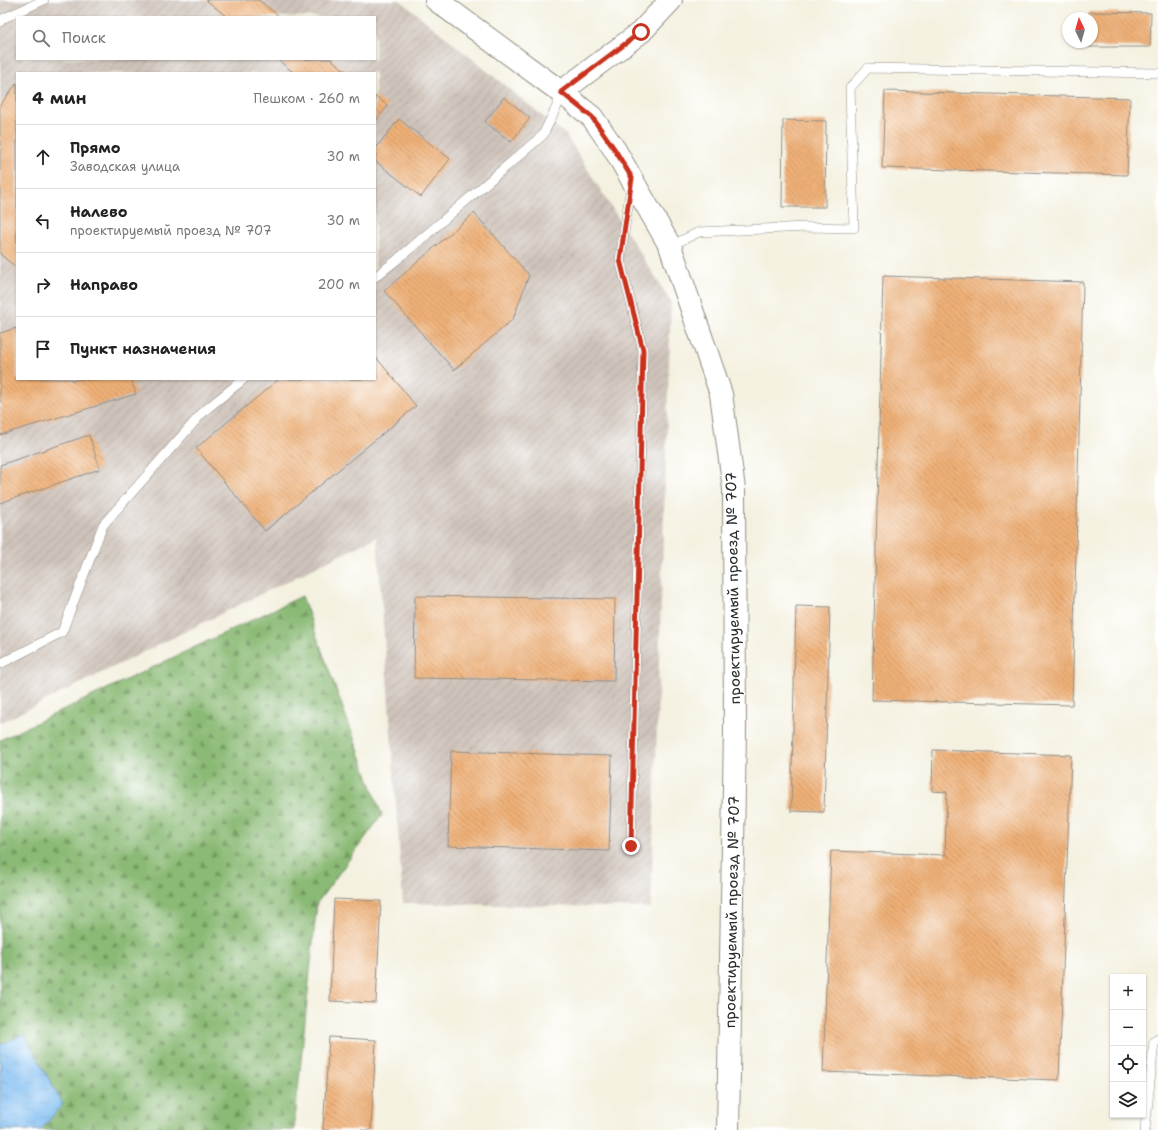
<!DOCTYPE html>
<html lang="ru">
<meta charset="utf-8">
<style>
body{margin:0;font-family:"Shantell Sans",sans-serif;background:#f2f2f2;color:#222}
.controls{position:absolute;right:12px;bottom:12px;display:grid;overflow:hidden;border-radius:0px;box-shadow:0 1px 3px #0004}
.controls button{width:36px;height:36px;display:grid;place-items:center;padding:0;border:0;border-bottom:1px solid #e0e0e0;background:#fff;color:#222;font:20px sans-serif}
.compass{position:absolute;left:1062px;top:12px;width:36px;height:36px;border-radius:50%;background:#fff;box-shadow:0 1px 3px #0004;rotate:355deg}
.stop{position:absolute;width:12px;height:12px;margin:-9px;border:3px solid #c8321e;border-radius:50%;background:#fff}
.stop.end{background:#c8321e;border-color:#fff;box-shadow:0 1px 4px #0008}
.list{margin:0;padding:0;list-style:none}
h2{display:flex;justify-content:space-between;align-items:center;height:52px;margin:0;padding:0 16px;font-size:17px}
h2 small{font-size:13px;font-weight:400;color:#767676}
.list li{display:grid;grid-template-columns:26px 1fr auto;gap:12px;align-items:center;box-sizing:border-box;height:64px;padding:0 16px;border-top:1px solid #e0e0e0}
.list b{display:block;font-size:15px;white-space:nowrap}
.list p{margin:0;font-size:13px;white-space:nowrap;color:#767676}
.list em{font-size:13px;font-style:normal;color:#767676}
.icon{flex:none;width:22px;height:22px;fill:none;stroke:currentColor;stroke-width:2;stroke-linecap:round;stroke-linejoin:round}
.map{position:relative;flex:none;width:1158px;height:1130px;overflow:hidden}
.search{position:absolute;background:#fff;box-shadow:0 1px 3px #0004;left:16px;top:16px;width:360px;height:44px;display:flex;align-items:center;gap:10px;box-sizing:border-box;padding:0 14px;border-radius:0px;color:#767676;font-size:15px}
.panel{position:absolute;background:#fff;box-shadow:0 1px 3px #0004;left:16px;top:72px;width:360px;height:308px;border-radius:0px}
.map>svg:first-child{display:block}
.industrial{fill:url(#industrial-furrows);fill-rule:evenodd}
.forest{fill:url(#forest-firs);stroke:#5a7250}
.water{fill:url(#water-ripples);stroke:#54748e}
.building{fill:url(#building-back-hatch)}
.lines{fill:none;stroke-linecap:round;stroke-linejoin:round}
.service-casing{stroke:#908e86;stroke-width:10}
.tertiary-casing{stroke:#908e86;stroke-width:24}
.service{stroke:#fff;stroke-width:9}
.tertiary{stroke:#fff;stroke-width:22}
.route{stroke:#c8321e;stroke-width:5}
.labels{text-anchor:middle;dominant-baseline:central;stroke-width:3;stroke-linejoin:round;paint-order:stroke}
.street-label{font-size:15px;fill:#2b2b2b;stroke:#fff}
</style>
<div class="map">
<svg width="1158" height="1130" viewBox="0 0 1158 1130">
<defs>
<pattern id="industrial-furrows" width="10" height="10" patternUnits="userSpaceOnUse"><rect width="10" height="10" fill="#cdc2b9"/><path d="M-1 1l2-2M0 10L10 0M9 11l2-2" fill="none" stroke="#b0a79f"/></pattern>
<pattern id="forest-firs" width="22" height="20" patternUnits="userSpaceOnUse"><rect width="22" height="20" fill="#8aba74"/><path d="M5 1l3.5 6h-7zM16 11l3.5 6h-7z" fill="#71975f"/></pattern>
<pattern id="water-ripples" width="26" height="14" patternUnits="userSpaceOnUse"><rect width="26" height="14" fill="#7dbcf1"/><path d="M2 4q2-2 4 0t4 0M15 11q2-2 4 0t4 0" fill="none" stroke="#6799c3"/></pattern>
<pattern id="building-back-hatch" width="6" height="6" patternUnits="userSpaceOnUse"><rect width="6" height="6" fill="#efb077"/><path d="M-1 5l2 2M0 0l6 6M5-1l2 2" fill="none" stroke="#c28f62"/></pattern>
</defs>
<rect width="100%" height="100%" fill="#fff"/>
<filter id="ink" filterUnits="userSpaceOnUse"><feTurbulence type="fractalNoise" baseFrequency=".025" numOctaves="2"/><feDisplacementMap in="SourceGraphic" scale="8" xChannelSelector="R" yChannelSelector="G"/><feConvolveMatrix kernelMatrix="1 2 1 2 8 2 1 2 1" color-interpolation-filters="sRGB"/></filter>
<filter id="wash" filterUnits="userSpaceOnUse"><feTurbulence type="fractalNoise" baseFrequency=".012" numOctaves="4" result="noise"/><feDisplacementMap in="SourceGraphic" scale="16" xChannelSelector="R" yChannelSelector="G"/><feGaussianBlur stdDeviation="0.9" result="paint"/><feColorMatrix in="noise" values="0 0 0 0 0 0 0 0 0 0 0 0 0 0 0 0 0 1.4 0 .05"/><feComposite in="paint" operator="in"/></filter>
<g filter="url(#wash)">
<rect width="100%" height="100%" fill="#f4f1e0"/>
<path class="industrial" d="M 0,0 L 400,0 L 566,135 L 671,302 L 651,908 L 403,903 L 377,537 L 0,723 ZM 17,17 L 375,17 L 375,59 L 17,59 ZM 17,73 L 375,73 L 375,379 L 17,379 Z"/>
<path class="forest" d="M 302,596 L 382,815 L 317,903 L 294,1130 L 0,1130 L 0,740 Z"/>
<path class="water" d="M 24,1034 L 63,1104 L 41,1130 L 0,1130 L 0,1045 Z"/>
<g id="blocks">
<path class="building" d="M 206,0 L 259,0 L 280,17 L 227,17 Z
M 1089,12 L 1151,13 L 1150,47 L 1088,47 L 1089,42 L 1092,42 L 1092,18 L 1089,18 Z
M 277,59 L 331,59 L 348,73 L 294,73 Z
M 17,83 L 17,268 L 0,254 L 0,105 Z
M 885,91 L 1130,98 L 1127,175 L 882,168 Z
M 375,96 L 388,106 L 375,122 Z
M 504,97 L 530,118 L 511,142 L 485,122 Z
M 399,119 L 450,159 L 421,197 L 375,161 L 375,149 Z
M 783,120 L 826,121 L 825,207 L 782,207 Z
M 474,213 L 529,275 L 513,319 L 454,370 L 384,291 Z
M 883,276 L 1083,282 L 1072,705 L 872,700 Z
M 17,328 L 17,379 L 72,379 L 72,381 L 80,379 L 131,379 L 136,394 L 0,435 L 0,333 Z
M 375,356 L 416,406 L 265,531 L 196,448 L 279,379 L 375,379 Z
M 89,435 L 100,469 L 0,503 L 0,465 Z
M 415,596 L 615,599 L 614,681 L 414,678 Z
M 796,606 L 830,607 L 824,812 L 791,811 Z
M 933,750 L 1071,755 L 1059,1080 L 823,1072 L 831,851 L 945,855 L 947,792 L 932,791 Z
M 451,751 L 612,756 L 609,851 L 448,846 Z
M 334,899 L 381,901 L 376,1003 L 330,1001 Z
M 329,1037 L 376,1040 L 371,1130 L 323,1130 Z"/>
</g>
</g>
<g filter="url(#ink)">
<use href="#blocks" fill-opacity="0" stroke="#908e86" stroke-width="1"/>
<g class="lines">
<defs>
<path id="service" d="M 0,22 L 2,19 L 44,0
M 631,186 L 620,260 L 643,350 L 631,846
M 670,246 L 699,232 L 807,227 L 854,228 L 850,88 L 868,68 L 1158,73
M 375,277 L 398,259 L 543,135 L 557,106 L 561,92
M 0,664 L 62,632 L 103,525 L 204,411 L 244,379
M 1145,1130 L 1154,1042 L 1158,1039"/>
<path id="tertiary" d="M 436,0 L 561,92 L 641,32 L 671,0
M 561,92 L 592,117 L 615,150 L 670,246 L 721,394 L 734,489 L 735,730 L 728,1130"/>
</defs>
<use href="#service" class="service-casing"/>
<use href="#tertiary" class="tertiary-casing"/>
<use href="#service" class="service"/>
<use href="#tertiary" class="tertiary"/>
</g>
</g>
<g class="lines" filter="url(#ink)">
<path class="route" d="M 631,846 L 643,350 L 620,260 L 632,178 L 615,150 L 592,117 L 561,92 L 641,32"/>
</g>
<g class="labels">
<g class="street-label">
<text transform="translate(733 588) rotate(-91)">проектируемый проезд № 707</text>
<text transform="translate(732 912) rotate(-89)">проектируемый проезд № 707</text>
</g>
</g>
</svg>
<div class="controls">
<button>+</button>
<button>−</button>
<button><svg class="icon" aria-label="locate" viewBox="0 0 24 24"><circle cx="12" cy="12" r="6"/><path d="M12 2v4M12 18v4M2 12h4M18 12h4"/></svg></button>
<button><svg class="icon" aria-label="layers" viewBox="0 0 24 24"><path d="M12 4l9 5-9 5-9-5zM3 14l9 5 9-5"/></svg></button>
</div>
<svg class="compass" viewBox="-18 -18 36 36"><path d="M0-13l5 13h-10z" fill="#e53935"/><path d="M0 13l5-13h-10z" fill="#767676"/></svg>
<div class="stop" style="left:641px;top:32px"></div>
<div class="stop end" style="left:631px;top:846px"></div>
<div class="search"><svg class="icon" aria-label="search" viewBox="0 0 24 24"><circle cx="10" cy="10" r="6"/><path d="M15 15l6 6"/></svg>Поиск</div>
<section class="panel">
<h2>4 мин<small>Пешком · 260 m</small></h2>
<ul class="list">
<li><svg class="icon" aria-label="ahead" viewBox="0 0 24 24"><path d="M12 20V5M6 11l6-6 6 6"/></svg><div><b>Прямо</b><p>Заводская улица</p></div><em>30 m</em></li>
<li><svg class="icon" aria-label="left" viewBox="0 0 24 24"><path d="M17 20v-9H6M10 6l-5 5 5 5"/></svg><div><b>Налево</b><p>проектируемый проезд № 707</p></div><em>30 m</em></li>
<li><svg class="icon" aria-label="right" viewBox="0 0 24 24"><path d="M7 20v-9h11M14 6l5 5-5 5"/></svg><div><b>Направо</b></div><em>200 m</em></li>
<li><svg class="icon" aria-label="arrive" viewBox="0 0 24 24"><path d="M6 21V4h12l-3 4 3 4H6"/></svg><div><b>Пункт назначения</b></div></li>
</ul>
</section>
</div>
